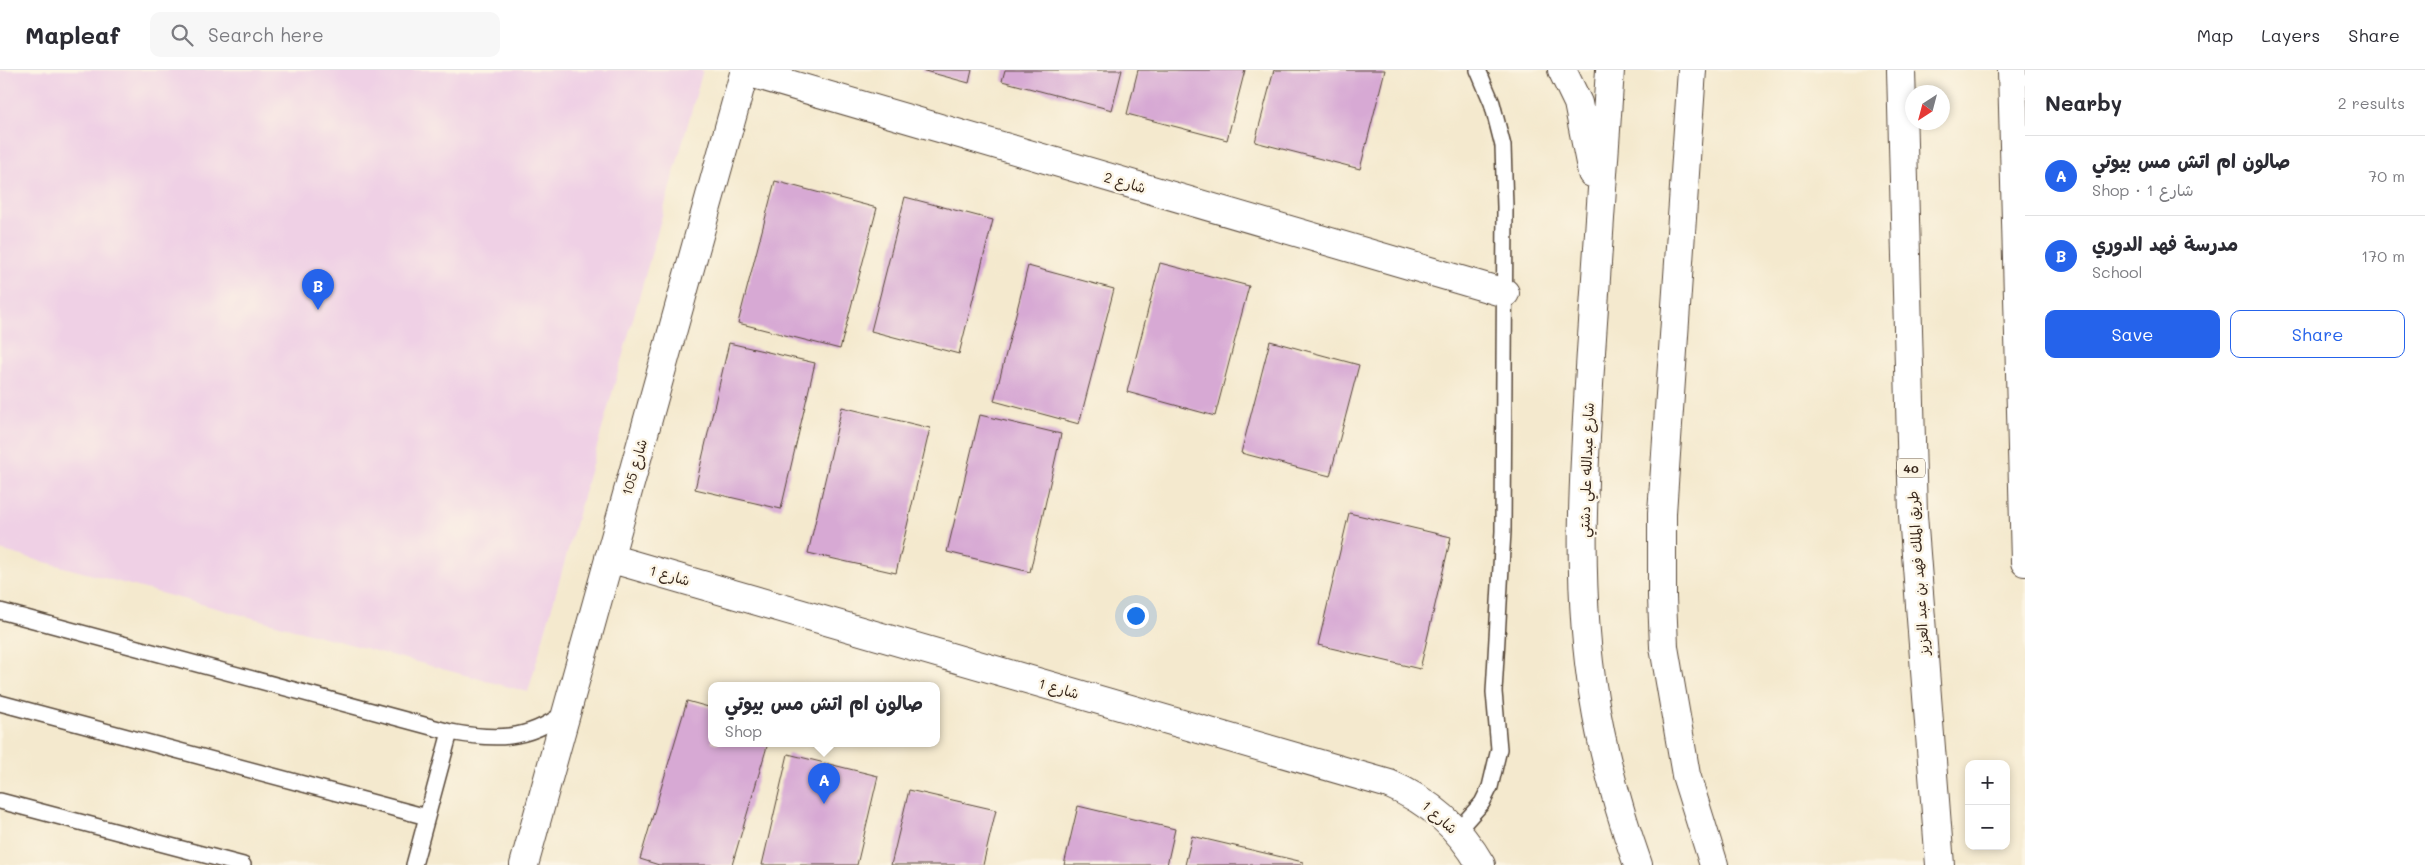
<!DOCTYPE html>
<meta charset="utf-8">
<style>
body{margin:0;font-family:Mali,"Playpen Sans Arabic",sans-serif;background:#f7f7f7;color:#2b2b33}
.controls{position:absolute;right:15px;bottom:15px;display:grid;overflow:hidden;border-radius:10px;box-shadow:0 2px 8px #0003}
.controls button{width:45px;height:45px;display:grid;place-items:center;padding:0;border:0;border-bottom:1px solid #e1e1e2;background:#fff;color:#2b2b33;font:25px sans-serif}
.compass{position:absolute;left:1905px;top:15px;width:45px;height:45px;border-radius:50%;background:#fff;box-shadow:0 2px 8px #0003;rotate:216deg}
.you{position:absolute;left:1135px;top:545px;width:18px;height:18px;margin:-12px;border:4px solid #fff;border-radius:50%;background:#1a73e8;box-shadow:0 0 0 8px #1a73e833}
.badge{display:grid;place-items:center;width:32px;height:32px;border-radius:50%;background:#2563eb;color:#fff;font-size:16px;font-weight:700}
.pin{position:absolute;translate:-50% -41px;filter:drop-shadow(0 1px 2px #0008)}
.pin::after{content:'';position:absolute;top:26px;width:18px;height:15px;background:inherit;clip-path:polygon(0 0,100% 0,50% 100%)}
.popup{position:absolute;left:708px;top:612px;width:232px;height:65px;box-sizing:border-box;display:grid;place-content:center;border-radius:10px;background:#fff;filter:drop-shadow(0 1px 4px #0005);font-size:16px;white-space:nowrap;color:#7c7c81}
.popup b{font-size:19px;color:#2b2b33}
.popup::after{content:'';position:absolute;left:50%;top:100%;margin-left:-10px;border:10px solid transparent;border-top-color:#fff}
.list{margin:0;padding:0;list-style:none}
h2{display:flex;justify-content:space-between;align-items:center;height:65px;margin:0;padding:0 20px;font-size:21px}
h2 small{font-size:16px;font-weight:400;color:#7c7c81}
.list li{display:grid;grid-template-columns:32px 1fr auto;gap:15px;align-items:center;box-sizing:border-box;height:80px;padding:0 20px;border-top:1px solid #e1e1e2}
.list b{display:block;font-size:19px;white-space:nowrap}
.list p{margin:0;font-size:16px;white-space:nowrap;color:#7c7c81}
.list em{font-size:16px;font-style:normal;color:#7c7c81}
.actions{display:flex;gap:10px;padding:15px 20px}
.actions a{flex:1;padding:11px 0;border:1px solid #2563eb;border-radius:10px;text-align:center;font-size:18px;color:#2563eb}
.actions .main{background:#2563eb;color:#fff}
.icon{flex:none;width:28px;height:28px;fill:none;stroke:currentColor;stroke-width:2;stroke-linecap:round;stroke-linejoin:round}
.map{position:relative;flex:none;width:2025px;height:795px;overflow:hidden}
header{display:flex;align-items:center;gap:30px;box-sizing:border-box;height:70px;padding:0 25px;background:#fff;border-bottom:1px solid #e1e1e2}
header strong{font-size:24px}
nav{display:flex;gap:28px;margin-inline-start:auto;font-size:18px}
.search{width:350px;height:45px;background:#f7f7f7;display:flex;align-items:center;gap:12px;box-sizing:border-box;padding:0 18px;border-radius:10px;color:#7c7c81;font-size:19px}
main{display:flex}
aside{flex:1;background:#fff}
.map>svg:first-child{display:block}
.built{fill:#efd0e5}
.building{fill:#d7a9d4}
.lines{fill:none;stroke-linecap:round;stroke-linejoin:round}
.lane-casing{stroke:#574738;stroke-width:18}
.street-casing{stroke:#574738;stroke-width:30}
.secondary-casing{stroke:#574738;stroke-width:30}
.highway-casing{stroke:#574738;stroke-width:30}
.lane{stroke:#fff;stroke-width:15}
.street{stroke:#fff;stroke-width:28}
.secondary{stroke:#fff;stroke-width:28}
.highway{stroke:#fff;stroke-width:28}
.labels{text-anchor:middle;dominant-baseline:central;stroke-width:5;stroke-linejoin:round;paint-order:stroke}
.shield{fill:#fcf5e5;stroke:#75675a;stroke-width:1}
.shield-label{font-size:12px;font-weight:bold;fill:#3b2a1e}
.street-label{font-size:14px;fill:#3b2a1e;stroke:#fcf5e5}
</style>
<header>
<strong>Mapleaf</strong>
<div class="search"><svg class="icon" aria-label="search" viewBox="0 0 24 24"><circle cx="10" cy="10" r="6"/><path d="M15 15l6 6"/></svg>Search here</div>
<nav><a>Map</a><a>Layers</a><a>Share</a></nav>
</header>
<main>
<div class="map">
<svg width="2025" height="795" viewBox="0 0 2025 795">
<rect width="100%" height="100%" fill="#fcf5e5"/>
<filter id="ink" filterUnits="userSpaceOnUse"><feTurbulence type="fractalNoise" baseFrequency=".02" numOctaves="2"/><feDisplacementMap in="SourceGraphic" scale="10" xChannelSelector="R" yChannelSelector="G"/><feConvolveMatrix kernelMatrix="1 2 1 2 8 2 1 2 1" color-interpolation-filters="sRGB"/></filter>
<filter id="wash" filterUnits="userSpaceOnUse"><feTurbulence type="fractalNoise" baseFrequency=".0096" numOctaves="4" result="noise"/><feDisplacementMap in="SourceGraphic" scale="20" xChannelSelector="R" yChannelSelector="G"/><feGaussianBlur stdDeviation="1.12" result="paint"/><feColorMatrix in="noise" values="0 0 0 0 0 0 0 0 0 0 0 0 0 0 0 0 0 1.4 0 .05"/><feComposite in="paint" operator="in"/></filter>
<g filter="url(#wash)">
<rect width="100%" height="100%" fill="#f4e9ce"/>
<path class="built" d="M 0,0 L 703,0 L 528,622 L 0,480 Z"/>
<g id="blocks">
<path class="building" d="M 921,0 L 972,0 L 969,13 Z
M 1005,0 L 1122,0 L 1112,40 L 1002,11 Z
M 1138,0 L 1245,0 L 1227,70 L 1127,44 Z
M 1274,0 L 1385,0 L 1360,99 L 1255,72 Z
M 775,111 L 877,138 L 840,279 L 738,253 Z
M 905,127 L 993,150 L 959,284 L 871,261 Z
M 1160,193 L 1249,216 L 1215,346 L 1127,322 Z
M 1028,196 L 1114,219 L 1079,354 L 994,331 Z
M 1270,271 L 1359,295 L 1330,406 L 1241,383 Z
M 729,273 L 815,293 L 781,439 L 695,419 Z
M 842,337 L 930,358 L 896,503 L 808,483 Z
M 980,345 L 1061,364 L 1030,502 L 947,482 Z
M 1349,443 L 1451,467 L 1420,599 L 1318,575 Z
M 687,631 L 712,638 L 712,673 L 768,673 L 732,795 L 659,795 L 640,789 Z
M 788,684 L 878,706 L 857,795 L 762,795 Z
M 909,720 L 996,740 L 983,795 L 891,795 Z
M 1078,736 L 1175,759 L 1167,795 L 1064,795 Z
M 1192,766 L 1303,792 L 1303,795 L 1185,795 Z"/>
</g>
</g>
<g filter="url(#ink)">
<use href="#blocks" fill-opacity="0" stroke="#574738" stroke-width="1"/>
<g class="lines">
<defs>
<path id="lane" d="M 0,541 L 450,662 C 494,670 527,671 564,643
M 0,633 L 427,747
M 0,731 L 243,795
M 1457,761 L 1482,733 L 1490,717 L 1499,679 L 1494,622 L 1503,461 L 1505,137 L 1503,76 L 1492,33 L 1478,0
M 414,795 L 450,662"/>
<path id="street" d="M 744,1 L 1505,223
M 609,488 L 1389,714 C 1429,731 1460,758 1481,795
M 524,795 L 745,0"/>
<path id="secondary" d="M 1562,0 L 1578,33 L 1592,103
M 1610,0 C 1604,94 1597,188 1591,282 C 1584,396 1575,514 1594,628 C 1603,685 1619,741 1638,795
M 1692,0 L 1662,443 L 1662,527 L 1664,577 L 1686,705 L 1714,795"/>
<path id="highway" d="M 1901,0 L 1913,445 L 1940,795
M 2012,0 L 2025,492"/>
</defs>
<use href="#lane" class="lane-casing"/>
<use href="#street" class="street-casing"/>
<use href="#secondary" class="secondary-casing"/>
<use href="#highway" class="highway-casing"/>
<use href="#lane" class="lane"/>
<use href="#street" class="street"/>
<use href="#secondary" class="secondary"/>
<use href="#highway" class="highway"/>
</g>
</g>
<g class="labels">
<rect class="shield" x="1897" y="388.5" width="28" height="19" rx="4"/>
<g class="shield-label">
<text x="1911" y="398">40</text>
</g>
<g class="street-label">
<text transform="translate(1125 112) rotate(16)">شارع 2</text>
<text transform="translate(634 397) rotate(-74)">شارع 105</text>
<text transform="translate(1586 400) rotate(-88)">شارع عبدالله علي دشتي</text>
<text transform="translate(1918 503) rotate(-94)">طريق الملك فهد بن عبد العزيز</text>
<text transform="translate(670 505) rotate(16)">شارع 1</text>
<text transform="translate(1059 618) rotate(16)">شارع 1</text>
<text transform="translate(1440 747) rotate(42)">شارع 1</text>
</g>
</g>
</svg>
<div class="controls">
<button>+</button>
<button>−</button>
</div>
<svg class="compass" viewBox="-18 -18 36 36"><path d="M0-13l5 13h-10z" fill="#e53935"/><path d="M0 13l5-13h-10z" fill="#7c7c81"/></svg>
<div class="you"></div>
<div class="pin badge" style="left:824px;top:734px">A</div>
<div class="popup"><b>صالون ام اتش مس بيوتي</b>Shop</div>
<div class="pin badge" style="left:318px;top:240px">B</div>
</div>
<aside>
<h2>Nearby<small>2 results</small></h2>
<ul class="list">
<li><span class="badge">A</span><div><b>صالون ام اتش مس بيوتي</b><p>Shop · شارع 1</p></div><em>70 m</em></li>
<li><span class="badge">B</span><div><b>مدرسة فهد الدوري</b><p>School</p></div><em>170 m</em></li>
</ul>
<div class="actions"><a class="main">Save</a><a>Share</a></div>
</aside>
</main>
